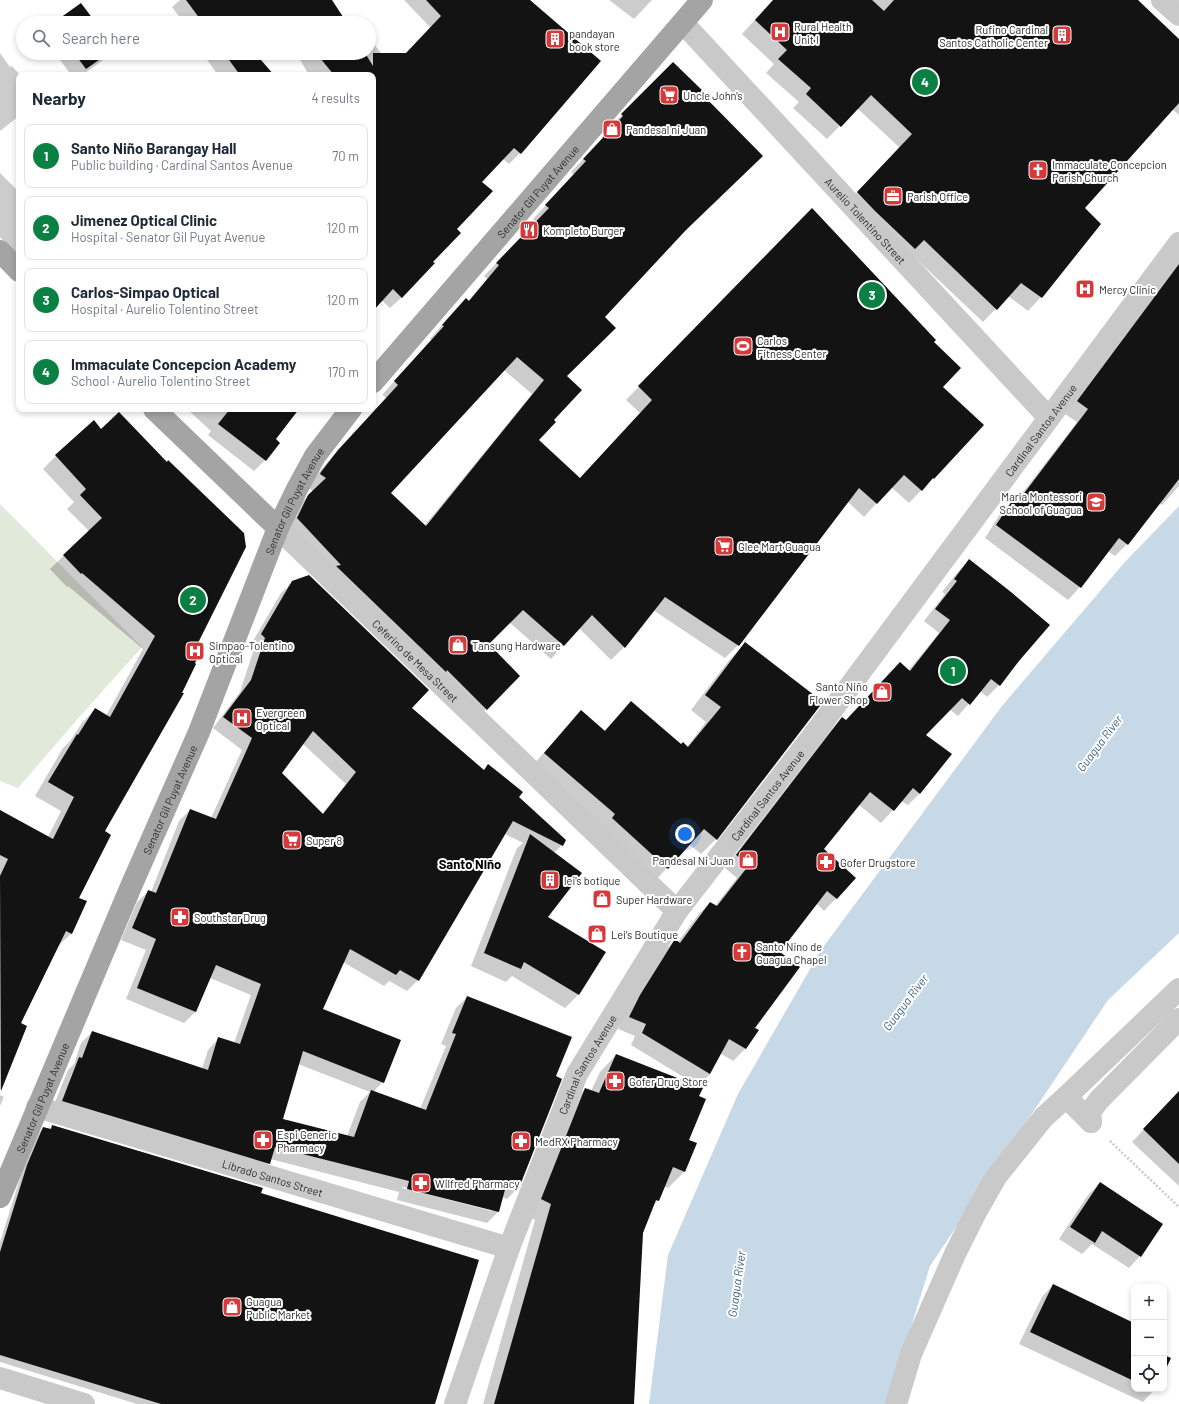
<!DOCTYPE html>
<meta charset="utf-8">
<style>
body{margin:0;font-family:Barlow,sans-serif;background:#f2f2f3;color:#1f2937}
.controls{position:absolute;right:12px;bottom:12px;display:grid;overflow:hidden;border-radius:8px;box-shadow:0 2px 6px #0003}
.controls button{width:36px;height:36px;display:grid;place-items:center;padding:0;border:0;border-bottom:1px solid #e0e1e3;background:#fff;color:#1f2937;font:20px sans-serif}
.you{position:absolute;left:685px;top:834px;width:14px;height:14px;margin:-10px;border:3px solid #fff;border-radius:50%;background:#1a73e8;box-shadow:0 0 0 6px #1a73e833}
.badge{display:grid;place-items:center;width:26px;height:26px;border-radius:50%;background:#0b8043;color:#fff;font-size:13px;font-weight:700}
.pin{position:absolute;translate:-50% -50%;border:2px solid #fff;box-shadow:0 1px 4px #0006}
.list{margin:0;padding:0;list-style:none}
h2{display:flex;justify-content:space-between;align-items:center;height:52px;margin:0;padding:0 16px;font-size:17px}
h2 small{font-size:13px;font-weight:400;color:#747a83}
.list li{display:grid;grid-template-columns:26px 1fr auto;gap:12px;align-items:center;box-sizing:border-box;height:64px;margin:0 8px 8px;padding:0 8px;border:1px solid #e0e1e3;border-radius:8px}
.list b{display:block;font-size:15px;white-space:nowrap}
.list p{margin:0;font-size:13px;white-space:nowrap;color:#747a83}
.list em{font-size:13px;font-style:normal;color:#747a83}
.icon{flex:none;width:22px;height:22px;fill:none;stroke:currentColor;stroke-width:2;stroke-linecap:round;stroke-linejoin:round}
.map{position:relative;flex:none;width:1179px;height:1404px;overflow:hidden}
.search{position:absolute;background:#fff;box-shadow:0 2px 6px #0003;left:16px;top:16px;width:360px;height:44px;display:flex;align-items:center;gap:10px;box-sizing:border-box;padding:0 14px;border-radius:22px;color:#747a83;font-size:15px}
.panel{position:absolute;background:#fff;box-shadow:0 2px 6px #0003;left:16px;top:72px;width:360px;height:340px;border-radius:8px}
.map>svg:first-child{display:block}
.green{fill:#e1e9da}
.water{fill:#c7d8e7}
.shadow{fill:#0003;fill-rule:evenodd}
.building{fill:#131313;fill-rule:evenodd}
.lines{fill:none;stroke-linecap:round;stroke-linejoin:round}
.path{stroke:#c9c9c9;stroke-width:2.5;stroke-dasharray:2 2;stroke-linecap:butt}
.minor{stroke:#c9c9c9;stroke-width:22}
.major{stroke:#a4a4a4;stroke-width:22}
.labels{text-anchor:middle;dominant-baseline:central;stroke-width:4;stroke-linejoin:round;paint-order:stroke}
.poi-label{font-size:11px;fill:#2c2c2c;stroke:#fff;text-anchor:start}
.street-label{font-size:11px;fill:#2c2c2c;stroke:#fff}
.water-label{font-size:12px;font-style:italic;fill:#416787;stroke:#fff}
.quarter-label{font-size:13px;font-weight:bold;fill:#000;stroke:#fff}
</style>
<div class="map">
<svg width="1179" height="1404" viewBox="0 0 1179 1404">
<rect width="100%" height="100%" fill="#fff"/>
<path class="green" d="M 0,504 L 142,647 L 82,714 L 18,788 L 0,781 Z"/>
<path class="water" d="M 1179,506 L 1179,933 L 1108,1000 L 930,1266 L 887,1404 L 649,1404 L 668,1255 L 738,1094 L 821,950 L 1002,706 L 1125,562 Z"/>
<path class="shadow" d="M 180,0 L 331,0 L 345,23 L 184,23 L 172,7 Z
M 404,0 L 528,0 L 599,61 L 520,153 L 509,164 L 503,159 L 481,182 L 456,229 L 402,297 L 390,308 L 381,300 L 373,309 L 373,123 L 430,27 Z
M 609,0 L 652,0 L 634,19 Z
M 773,0 L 1137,0 L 1179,40 L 1179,115 L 1172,109 L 1083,208 L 1041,297 L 1028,311 L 1008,296 L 983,322 L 910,253 L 844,206 L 900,148 L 857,108 L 827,139 L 793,108 L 799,102 L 766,73 L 774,64 L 742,34 Z
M 369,38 L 385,58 L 367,75 L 309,75 L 296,53 L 369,53 Z
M 0,53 L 10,67 L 12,66 L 20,75 L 19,75 L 19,116 L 0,131 Z
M 55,53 L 109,53 L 102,61 L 82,75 L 71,75 Z
M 202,53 L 257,53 L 255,54 L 273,75 L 218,75 Z
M 673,64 L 700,94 L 680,234 L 603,317 L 565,377 L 553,420 L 538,440 L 579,479 L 640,413 L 626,400 L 799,222 L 933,342 L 942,387 L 933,478 L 909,503 L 891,487 L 864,517 L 848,502 L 738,645 L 725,658 L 653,610 L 624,647 L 611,660 L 579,628 L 551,659 L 509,622 L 487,644 L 519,676 L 473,722 L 284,531 L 295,509 L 313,491 L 307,487 L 308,486 L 325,465 L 386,398 L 382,395 L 431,340 L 430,339 L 453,312 L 466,300 L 468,301 L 487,279 L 484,276 L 536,222 L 533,219 L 574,175 L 571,172 L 611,130 L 609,128 ZM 504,370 L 532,394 L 424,526 L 390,493 Z
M 0,173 L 19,192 L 19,258 L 0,237 Z
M 1179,258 L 1179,486 L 1162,505 L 1159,503 L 1127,544 L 1115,556 L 1108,551 L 1080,587 L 1068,600 L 985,538 L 1002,511 L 1015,499 L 1017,500 L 1077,422 L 1065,414 Z
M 187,409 L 298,409 L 274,439 L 265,460 L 254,471 L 208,435 L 211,431 Z
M 101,430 L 167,463 L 243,534 L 104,832 L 78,898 L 72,933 L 58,946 L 19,1024 L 26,1027 L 0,1091 L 0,811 L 48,837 L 61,811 L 35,796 L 63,748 L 70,741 L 82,723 L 95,709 L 106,716 L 143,649 L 68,586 L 67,587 L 50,569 L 89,531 L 67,509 L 74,502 L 43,469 L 56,456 Z
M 969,561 L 1018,661 L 999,685 L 987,697 L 980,691 L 958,716 L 949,709 L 925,735 L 920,793 L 908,805 L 901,801 L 881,823 L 859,805 L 822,849 L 855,878 L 824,911 L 816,903 L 778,952 L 753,1028 L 757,1030 L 745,1049 L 733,1061 L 720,1053 L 710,1074 L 698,1086 L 631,1045 L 635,1036 L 618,1029 L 628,1008 L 663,952 L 675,940 L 678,942 L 698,915 L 710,903 L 715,906 L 737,878 L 725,868 L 831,730 L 843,718 L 846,721 L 908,671 L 939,633 L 924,621 L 945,594 L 942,592 L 957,573 Z
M 293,582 L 411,708 L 483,771 L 518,797 L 562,845 L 554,853 L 546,917 L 578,995 L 565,1008 L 512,976 L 506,982 L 471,966 L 517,848 L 523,843 L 505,834 L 418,980 L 407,991 L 389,981 L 384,986 L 343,962 L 321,1010 L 383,1082 L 373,1092 L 420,1109 L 446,1046 L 441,1044 L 456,1008 L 467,997 L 555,1077 L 560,1079 L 518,1188 L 507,1199 L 502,1197 L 498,1212 L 487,1223 L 397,1200 L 399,1192 L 270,1159 L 269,1163 L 258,1174 L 51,1112 L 68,1070 L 74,1064 L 81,1043 L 92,1032 L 202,1069 L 208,1050 L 219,1038 L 234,1043 L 251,995 L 210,978 L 195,1012 L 184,1023 L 126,999 L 146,950 L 121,940 L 137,902 L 149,891 L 151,892 L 179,821 L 190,810 L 211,818 L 242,750 L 213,728 L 240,692 L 254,649 L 250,646 L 281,593 ZM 302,743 L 346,784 L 322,814 L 280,773 ZM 298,1064 L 370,1092 L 360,1102 L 347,1136 L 281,1119 ZM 503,1179 L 514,1185 L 514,1187 L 502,1181 ZM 403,1187 L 492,1209 L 492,1211 L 402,1188 Z
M 745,644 L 716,839 L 701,854 L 689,844 L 652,884 L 530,768 L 581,712 L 604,731 L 631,702 L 681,746 L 687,747 L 706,722 L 691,710 L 730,659 Z
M 616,1055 L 697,1097 L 688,1140 L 684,1172 L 668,1188 L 664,1186 L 658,1200 L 653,1206 L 642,1233 L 633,1404 L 483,1404 L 535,1220 L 526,1216 L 569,1105 L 585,1089 L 591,1091 L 600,1072 Z
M 1179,1092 L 1179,1186 L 1132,1142 Z
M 0,1095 L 4,1097 L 0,1106 Z
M 53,1126 L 260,1194 L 434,1404 L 137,1404 L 0,1362 L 0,1242 L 22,1172 L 38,1134 L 43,1128 L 49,1130 Z
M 1100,1183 L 1140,1256 L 1129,1268 L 1092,1244 L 1082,1254 L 1059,1239 L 1088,1195 Z
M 1053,1285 L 1134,1342 L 1134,1389 L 1155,1389 L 1143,1402 L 1019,1344 L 1042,1297 Z"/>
<path class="building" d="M 186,0 L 332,0 L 347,23 L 203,23 Z
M 426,0 L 530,0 L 601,61 L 521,154 L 514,148 L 482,182 L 493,191 L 457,229 L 461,233 L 433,262 L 435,263 L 402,298 L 393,289 L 373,311 L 373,75 L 334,75 L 316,53 L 365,53 L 373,66 L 373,53 L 406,53 L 441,16 Z
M 773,0 L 872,0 L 884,11 L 894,0 L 1138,0 L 1179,39 L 1179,103 L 1085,208 L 1101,224 L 1042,298 L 1021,283 L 997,310 L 924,240 L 915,249 L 874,210 L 857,192 L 912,134 L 871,95 L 841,127 L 806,94 L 811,88 L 778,59 L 787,50 L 755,20 Z
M 81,3 L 96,23 L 53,23 Z
M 74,53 L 109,53 L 86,69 Z
M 224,53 L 255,53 L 274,75 L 240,75 Z
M 673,62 L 704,92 L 702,94 L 763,156 L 686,230 L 605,317 L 616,328 L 567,376 L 582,390 L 554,420 L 556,422 L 539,440 L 580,478 L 652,400 L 638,386 L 812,208 L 936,340 L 934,342 L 961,368 L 943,387 L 984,425 L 934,479 L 933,478 L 922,491 L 904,475 L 877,504 L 859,488 L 739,646 L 665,597 L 625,648 L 592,615 L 564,646 L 523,610 L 489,644 L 520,676 L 487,710 L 447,670 L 446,672 L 336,566 L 341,565 L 297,518 L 308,495 L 326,478 L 320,474 L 321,472 L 338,450 L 398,385 L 394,381 L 444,326 L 442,325 L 466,298 L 469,301 L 499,265 L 496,263 L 549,208 L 545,205 L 586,161 L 583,159 L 623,116 L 621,114 ZM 517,357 L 544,380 L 426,526 L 391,493 Z
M 1179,264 L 1179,479 L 1128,545 L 1119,538 L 1081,588 L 996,525 L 1014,498 L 1019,500 L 1088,409 L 1077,401 Z
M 230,409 L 299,409 L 276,439 L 280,443 L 266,461 L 218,424 Z
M 119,412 L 167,462 L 168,460 L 244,533 L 246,547 L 198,643 L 204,646 L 195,663 L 196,664 L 182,693 L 184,693 L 105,831 L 111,835 L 79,898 L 87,901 L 72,934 L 66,931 L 21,1023 L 27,1026 L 1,1091 L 0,876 L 8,859 L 0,855 L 0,810 L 53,839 L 74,797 L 48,782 L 77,734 L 78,735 L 95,708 L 110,717 L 155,636 L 82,573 L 81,574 L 63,555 L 102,518 L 80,495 L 86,489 L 55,455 L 94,420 L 101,429 Z
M 969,559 L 1011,592 L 1050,625 L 1019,661 L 1000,686 L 991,679 L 970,705 L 962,698 L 926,735 L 952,754 L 920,794 L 913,788 L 894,811 L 870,792 L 824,849 L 856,878 L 837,899 L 827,891 L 780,952 L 800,967 L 755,1028 L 759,1030 L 746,1049 L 729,1039 L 710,1074 L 642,1033 L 646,1024 L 629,1017 L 640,995 L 675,939 L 680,943 L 710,902 L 717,906 L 749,865 L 736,855 L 842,717 L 846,720 L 900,662 L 910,671 L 950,620 L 935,609 L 957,581 L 954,579 Z
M 309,575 L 429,690 L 412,708 L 484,770 L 488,764 L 523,792 L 519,797 L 566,840 L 563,846 L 513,821 L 419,981 L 400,970 L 396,975 L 350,949 L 323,1009 L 401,1040 L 384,1083 L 303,1051 L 283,1119 L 354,1137 L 371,1090 L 426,1110 L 456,1034 L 452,1033 L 467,996 L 572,1037 L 556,1076 L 562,1079 L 519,1188 L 507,1182 L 499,1212 L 407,1189 L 409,1181 L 275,1147 L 270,1164 L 62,1101 L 79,1057 L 82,1058 L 92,1031 L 208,1070 L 218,1037 L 240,1044 L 261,984 L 216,965 L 196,1012 L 137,988 L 156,939 L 132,928 L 148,890 L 156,893 L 190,809 L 216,819 L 252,738 L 223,717 L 251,680 L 265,638 L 261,634 L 292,581 ZM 313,731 L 356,772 L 323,814 L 282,773 Z
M 745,642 L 823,702 L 717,840 L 704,829 L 668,869 L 612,818 L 615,814 L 544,753 L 581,710 L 605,731 L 631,701 L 681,744 L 683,742 L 688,747 L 721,707 L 705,695 Z
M 530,834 L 582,873 L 548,917 L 606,952 L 579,995 L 524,962 L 521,969 L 484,953 Z
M 616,1054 L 703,1088 L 699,1096 L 706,1099 L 689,1140 L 697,1143 L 685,1172 L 673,1167 L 659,1201 L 656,1200 L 643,1233 L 634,1404 L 494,1404 L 551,1204 L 541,1199 L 585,1088 L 599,1093 Z
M 1179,1091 L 1179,1164 L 1143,1129 Z
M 52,1125 L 263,1188 L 261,1193 L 479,1260 L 435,1404 L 161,1404 L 0,1355 L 0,1252 L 27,1165 L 43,1127 L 51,1129 Z
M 1100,1182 L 1163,1224 L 1141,1257 L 1102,1231 L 1095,1243 L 1070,1227 Z
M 1053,1284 L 1134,1323 L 1134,1381 L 1030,1332 Z
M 1164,1355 L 1171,1358 L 1164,1373 Z"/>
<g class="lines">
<path class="path" d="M 1110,1141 L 1179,1207"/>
<g class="minor">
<path d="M 1162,0 L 1179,15"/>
<path id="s1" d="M 683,23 L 1049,418"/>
<path id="s2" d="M 278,528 L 677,911"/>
<path d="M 1066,1097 L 1179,989"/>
<path id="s3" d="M 37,1107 L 509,1248"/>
<path d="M 1091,1122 L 1090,1112 L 1099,1100 L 1179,1019"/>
<path d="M 0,1378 L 84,1404"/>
<path id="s4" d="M 455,1404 L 509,1248 L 577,1074 L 677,911 L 815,733 L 1179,243"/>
<path d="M 896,1404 L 911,1354 L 955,1254 L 976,1212 L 996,1177 L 1044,1117 L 1066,1097 L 1091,1122"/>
</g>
<g class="major">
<path d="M 0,251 L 19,271"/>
<path id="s5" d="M 373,382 L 702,0"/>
<path d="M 154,409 L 278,528"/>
<path id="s6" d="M 0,1197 L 132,884 L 199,732 L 278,528 L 297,489 L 315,456 L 351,409"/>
</g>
</g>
<defs>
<symbol id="hospital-square" viewBox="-11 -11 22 22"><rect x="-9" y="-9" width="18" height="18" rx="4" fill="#d7393a" stroke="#fff"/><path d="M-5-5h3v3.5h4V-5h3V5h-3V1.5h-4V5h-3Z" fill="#fff"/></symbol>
<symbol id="building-square" viewBox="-11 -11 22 22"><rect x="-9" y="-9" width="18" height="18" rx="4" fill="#d7393a" stroke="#fff"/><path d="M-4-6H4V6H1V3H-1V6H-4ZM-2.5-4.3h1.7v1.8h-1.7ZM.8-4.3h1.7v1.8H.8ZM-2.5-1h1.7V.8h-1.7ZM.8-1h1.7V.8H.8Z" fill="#fff"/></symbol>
<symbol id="supermarket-square" viewBox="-11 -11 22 22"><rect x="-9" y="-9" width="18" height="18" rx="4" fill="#d7393a" stroke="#fff"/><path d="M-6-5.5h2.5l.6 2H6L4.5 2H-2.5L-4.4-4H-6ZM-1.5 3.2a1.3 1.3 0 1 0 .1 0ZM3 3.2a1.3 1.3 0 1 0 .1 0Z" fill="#fff"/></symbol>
<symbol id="shop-square" viewBox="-11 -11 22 22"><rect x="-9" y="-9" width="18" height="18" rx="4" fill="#d7393a" stroke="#fff"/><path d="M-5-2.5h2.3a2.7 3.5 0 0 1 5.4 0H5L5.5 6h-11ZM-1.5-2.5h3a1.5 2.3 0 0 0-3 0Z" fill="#fff"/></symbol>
<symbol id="church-square" viewBox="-11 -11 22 22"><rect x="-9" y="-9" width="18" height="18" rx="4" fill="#d7393a" stroke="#fff"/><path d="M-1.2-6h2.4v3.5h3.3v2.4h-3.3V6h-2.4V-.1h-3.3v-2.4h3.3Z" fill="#fff"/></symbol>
<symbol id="office-square" viewBox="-11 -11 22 22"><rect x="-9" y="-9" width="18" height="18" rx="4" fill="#d7393a" stroke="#fff"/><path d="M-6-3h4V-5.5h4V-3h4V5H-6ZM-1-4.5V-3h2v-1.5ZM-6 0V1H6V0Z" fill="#fff"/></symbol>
<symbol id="restaurant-square" viewBox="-11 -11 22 22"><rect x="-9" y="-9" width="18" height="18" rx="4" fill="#d7393a" stroke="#fff"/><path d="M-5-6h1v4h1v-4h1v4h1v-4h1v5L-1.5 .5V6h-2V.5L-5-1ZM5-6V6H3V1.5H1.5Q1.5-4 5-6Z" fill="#fff"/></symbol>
<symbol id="stadium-square" viewBox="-11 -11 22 22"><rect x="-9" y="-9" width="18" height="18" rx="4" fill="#d7393a" stroke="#fff"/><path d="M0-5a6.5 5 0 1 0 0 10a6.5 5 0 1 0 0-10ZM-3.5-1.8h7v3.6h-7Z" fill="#fff"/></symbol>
<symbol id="school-square" viewBox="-11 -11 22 22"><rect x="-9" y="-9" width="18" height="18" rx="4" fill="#d7393a" stroke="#fff"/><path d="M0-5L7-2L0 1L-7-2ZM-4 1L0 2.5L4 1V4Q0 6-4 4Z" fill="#fff"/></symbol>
<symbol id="pharmacy-square" viewBox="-11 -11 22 22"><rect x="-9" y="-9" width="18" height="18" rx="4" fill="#d7393a" stroke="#fff"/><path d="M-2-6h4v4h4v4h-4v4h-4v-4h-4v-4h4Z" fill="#fff"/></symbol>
</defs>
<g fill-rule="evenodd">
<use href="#hospital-square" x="769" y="21" width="22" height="22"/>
<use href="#building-square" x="1051" y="24" width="22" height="22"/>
<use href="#building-square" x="544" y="28" width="22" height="22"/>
<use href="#supermarket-square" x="658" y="84" width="22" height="22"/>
<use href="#shop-square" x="601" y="118" width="22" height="22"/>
<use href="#church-square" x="1027" y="159" width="22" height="22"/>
<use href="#office-square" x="882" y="185" width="22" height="22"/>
<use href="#restaurant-square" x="518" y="219" width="22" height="22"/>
<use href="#hospital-square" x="1074" y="278" width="22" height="22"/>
<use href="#stadium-square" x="732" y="335" width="22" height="22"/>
<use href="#school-square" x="1085" y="491" width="22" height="22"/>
<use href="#supermarket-square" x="713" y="535" width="22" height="22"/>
<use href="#shop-square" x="447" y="634" width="22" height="22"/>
<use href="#hospital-square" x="184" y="640" width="22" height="22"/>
<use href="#shop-square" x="871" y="681" width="22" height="22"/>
<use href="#hospital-square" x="231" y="707" width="22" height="22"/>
<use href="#supermarket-square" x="281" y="829" width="22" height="22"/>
<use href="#shop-square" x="737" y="849" width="22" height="22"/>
<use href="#pharmacy-square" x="815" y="851" width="22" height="22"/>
<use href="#building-square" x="539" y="869" width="22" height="22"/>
<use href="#shop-square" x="591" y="888" width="22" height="22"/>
<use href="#pharmacy-square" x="169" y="906" width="22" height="22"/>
<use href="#shop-square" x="586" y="923" width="22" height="22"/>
<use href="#church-square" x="731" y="941" width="22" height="22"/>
<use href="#pharmacy-square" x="604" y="1070" width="22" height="22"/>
<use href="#pharmacy-square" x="252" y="1129" width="22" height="22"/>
<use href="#pharmacy-square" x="510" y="1130" width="22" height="22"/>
<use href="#pharmacy-square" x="410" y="1172" width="22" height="22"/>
<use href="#shop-square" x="221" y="1296" width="22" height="22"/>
</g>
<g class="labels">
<g class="poi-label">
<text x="794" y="26">Rural Health<tspan x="794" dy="13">Unit I</tspan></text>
<text x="1048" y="29" text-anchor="end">Rufino Cardinal<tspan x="1048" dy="13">Santos Catholic Center</tspan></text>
<text x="569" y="33">pandayan<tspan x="569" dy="13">book store</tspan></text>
<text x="683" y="95">Uncle John's</text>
<text x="626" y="129">Pandesal ni Juan</text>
<text x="1052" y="164">Immaculate Concepcion<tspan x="1052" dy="13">Parish Church</tspan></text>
<text x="907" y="196">Parish Office</text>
<text x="543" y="230">Kompleto Burger</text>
<text x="1099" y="289">Mercy Clinic</text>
<text x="757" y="340">Carlos<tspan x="757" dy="13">Fitness Center</tspan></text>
<text x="1082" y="496" text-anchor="end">Maria Montessori<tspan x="1082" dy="13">School of Guagua</tspan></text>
<text x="738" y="546">Glee Mart Guagua</text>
<text x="209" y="645">Simpao-Tolentino<tspan x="209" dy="13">Optical</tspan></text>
<text x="472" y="645">Tansung Hardware</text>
<text x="868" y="686" text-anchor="end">Santo Niño<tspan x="868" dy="13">Flower Shop</tspan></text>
<text x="256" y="712">Evergreen<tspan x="256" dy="13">Optical</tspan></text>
<text x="306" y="840">Super 8</text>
<text x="734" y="860" text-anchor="end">Pandesal Ni Juan</text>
<text x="840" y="862">Gofer Drugstore</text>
<text x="564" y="880">lei's botique</text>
<text x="616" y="899">Super Hardware</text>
<text x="194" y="917">Southstar Drug</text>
<text x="611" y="934">Lei's Boutique</text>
<text x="756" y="946">Santo Nino de<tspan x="756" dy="13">Guagua Chapel</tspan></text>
<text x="629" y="1081">Gofer Drug Store</text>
<text x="277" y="1134">Espi Generic<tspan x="277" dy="13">Pharmacy</tspan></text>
<text x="535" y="1141">MedRX Pharmacy</text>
<text x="435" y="1183">Wilfred Pharmacy</text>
<text x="246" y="1301">Guagua<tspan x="246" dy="13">Public Market</tspan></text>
</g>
<g class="street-label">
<text stroke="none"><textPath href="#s5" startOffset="252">Senator Gil Puyat Avenue</textPath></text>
<text stroke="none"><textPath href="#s1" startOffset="269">Aurelio Tolentino Street</textPath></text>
<text stroke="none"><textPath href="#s4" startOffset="1146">Cardinal Santos Avenue</textPath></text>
<text stroke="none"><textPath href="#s6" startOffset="756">Senator Gil Puyat Avenue</textPath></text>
<text stroke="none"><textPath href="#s2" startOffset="191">Ceferino de Mesa Street</textPath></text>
<text stroke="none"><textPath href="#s4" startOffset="690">Cardinal Santos Avenue</textPath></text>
<text stroke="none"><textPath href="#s6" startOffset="432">Senator Gil Puyat Avenue</textPath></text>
<text stroke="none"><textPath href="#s4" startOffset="365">Cardinal Santos Avenue</textPath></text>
<text stroke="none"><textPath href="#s6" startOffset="108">Senator Gil Puyat Avenue</textPath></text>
<text stroke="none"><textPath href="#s3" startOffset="246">Librado Santos Street</textPath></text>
</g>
<g class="water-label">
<text transform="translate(1099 743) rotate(-53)">Guagua River</text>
<text transform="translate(905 1002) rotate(-53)">Guagua River</text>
<text transform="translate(736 1284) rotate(-82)">Guagua River</text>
</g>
<g class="quarter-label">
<text x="470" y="864">Santo Niño</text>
</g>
</g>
</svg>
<div class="controls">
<button>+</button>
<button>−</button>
<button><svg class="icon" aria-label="locate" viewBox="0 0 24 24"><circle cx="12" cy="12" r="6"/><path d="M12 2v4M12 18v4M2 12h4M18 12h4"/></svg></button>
</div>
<div class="you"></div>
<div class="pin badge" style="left:953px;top:671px">1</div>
<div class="pin badge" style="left:193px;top:600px">2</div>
<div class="pin badge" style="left:872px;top:295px">3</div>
<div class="pin badge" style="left:925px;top:82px">4</div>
<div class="search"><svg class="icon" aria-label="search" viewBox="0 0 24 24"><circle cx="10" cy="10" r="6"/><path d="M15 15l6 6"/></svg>Search here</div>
<section class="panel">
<h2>Nearby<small>4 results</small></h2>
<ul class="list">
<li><span class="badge">1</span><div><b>Santo Niño Barangay Hall</b><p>Public building · Cardinal Santos Avenue</p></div><em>70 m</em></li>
<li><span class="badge">2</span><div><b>Jimenez Optical Clinic</b><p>Hospital · Senator Gil Puyat Avenue</p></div><em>120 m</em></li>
<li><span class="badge">3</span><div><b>Carlos-Simpao Optical</b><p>Hospital · Aurelio Tolentino Street</p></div><em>120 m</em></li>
<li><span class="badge">4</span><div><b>Immaculate Concepcion Academy</b><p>School · Aurelio Tolentino Street</p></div><em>170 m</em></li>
</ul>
</section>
</div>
